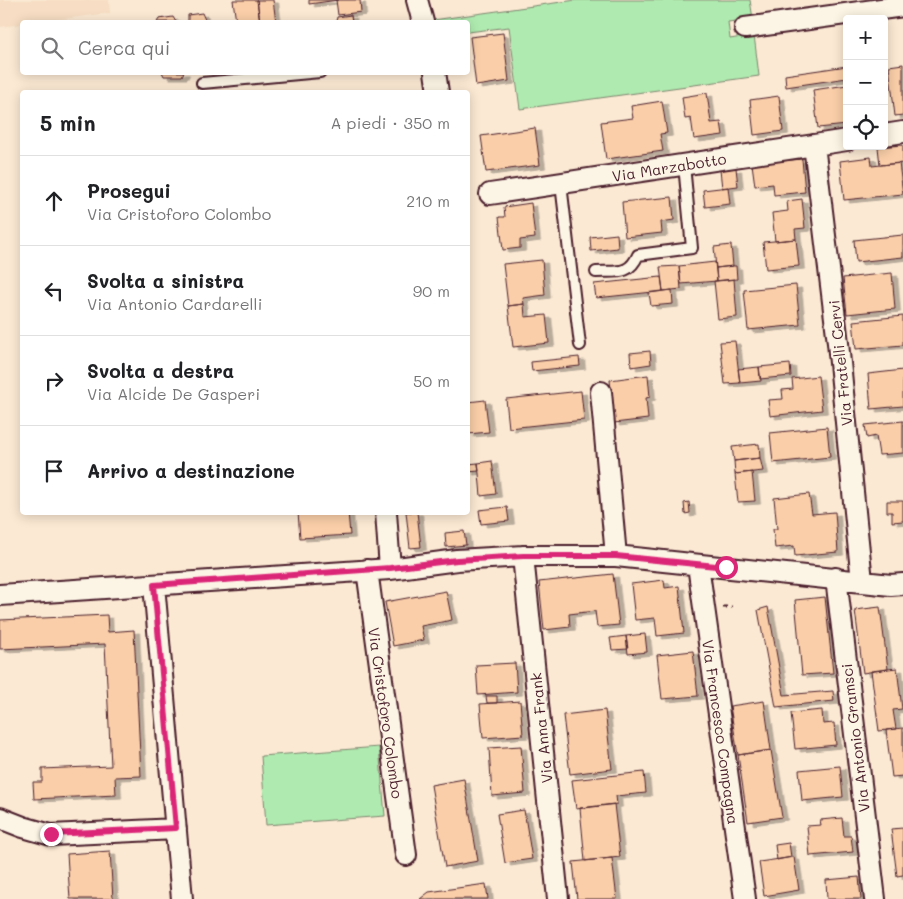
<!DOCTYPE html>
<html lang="it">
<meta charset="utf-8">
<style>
body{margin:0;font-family:Mali,sans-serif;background:#f6f6f6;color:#202124}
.controls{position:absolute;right:15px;top:15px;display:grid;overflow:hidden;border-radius:5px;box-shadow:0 2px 12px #0003}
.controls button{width:45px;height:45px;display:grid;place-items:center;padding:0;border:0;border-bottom:1px solid #e0e0e0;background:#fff;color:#202124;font:25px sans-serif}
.stop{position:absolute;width:15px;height:15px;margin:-11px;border:4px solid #db2777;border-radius:50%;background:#fff}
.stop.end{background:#db2777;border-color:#fff;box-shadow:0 1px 5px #0008}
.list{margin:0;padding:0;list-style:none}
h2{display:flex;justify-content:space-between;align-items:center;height:65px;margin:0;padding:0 20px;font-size:21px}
h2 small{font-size:16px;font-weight:400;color:#757577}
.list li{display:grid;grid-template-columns:32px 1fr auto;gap:15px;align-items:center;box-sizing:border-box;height:90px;padding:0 20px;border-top:1px solid #e0e0e0}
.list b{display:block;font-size:19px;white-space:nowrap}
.list p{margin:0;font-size:16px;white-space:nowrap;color:#757577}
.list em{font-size:16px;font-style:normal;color:#757577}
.icon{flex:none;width:28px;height:28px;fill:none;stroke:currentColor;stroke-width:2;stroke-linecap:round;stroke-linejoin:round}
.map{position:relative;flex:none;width:903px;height:899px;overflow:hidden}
.search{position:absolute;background:#fff;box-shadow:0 2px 12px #0003;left:20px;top:20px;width:450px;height:55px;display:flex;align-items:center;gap:12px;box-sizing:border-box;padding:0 18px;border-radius:5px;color:#757577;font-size:19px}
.panel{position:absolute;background:#fff;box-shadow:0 2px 12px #0003;left:20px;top:90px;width:450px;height:425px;border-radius:5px}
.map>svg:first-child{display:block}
.built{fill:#f6ddc3}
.green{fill:#afebb0;stroke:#7c856e}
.building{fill:#f9cea8;stroke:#4a1f2b;filter:url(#shadow)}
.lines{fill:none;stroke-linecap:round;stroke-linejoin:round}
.service-casing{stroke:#4a1f2b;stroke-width:14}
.minor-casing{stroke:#4a1f2b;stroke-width:24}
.path{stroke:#4a1f2b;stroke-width:3;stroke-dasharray:4 4;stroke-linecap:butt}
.service{stroke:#fcf5e5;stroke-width:10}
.minor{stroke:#fcf5e5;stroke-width:20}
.route{stroke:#db2777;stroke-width:6}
.labels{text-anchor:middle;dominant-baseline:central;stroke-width:4;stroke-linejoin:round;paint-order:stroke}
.street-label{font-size:15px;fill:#4a1f2b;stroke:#fcf5e5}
</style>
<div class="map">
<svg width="903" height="899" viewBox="0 0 903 899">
<defs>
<filter id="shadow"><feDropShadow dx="5.5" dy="3" stdDeviation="0" flood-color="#0004"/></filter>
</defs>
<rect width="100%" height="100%" fill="#fbe9d3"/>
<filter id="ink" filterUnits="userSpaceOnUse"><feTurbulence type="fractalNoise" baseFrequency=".02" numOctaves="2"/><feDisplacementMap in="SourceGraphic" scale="10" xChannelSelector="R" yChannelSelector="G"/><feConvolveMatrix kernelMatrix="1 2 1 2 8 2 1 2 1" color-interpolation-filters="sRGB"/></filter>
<g filter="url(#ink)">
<path class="built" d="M 0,0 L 109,0 L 110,13 L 0,27 Z"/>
<path class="green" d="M 576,0 L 750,0 L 753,19 L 728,22 L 730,39 L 754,35 L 759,76 L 520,109 L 509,27 L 468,32 L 468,22 L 433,22 L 433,20 Z
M 379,747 L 385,816 L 266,825 L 261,756 Z"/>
<path class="building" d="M 233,0 L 257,0 L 260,22 L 236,22 Z
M 257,0 L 273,0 L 276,22 L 260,22 Z
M 309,0 L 338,0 L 309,4 Z
M 336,0 L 360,0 L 361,12 L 338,15 Z
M 202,13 L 206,22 L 188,22 L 188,15 Z
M 351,15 L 352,22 L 336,22 L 337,17 Z
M 173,17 L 176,22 L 157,22 L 159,19 Z
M 503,33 L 509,81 L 476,86 L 470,37 Z
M 903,64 L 903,115 L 895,116 L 889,66 Z
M 847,66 L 847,78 L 786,87 L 785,75 Z
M 184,72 L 182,76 L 164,76 L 162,72 Z
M 847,85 L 847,125 L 818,128 L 813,90 Z
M 707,93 L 711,123 L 721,122 L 723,135 L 694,139 L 691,118 L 685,119 L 682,97 Z
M 779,96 L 783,131 L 754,135 L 750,100 Z
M 662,101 L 667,133 L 660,134 L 663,151 L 606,159 L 601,122 L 633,118 L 631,106 Z
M 535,128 L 540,165 L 486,172 L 481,136 Z
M 903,145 L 903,163 L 880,165 L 878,147 Z
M 871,157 L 872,166 L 899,163 L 903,194 L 844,200 L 840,161 Z
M 802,159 L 805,192 L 774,195 L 773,184 L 755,186 L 752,164 Z
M 736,168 L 738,186 L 722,188 L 720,170 Z
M 728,187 L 730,204 L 705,207 L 703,190 Z
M 672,197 L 674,220 L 661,222 L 662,233 L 625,237 L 622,202 Z
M 802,199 L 805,228 L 795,229 L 796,239 L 775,241 L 772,213 L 788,211 L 787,201 Z
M 531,203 L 535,238 L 520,240 L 520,248 L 503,250 L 499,217 L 505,217 L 504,207 Z
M 617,234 L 618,248 L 591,251 L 590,237 Z
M 903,235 L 903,257 L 856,262 L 854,240 Z
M 796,239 L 799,266 L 766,269 L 763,242 Z
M 731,245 L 733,266 L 716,268 L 714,247 Z
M 542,260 L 545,295 L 523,298 L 524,304 L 508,306 L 503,264 Z
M 715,262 L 717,281 L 681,284 L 679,266 Z
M 679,266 L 681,289 L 663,291 L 660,267 Z
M 733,266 L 736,266 L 737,279 L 717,281 L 716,268 Z
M 892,273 L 895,309 L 847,314 L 843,278 Z
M 661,277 L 663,291 L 596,298 L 594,284 Z
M 734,279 L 737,317 L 718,319 L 714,281 Z
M 796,285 L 800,325 L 748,330 L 744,290 Z
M 672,290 L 673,304 L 651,306 L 649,293 Z
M 524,304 L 525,317 L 546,315 L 549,343 L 513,347 L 508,306 Z
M 903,316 L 903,345 L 856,349 L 853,321 Z
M 735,341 L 740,383 L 725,384 L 720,342 Z
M 650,351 L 651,364 L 631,367 L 630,353 Z
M 579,357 L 580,366 L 532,371 L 531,362 Z
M 790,364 L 791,376 L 760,379 L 759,367 Z
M 759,367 L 761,381 L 740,383 L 738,369 Z
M 903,370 L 903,406 L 871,409 L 868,374 Z
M 648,375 L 650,397 L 646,398 L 648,419 L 614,423 L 610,380 Z
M 818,376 L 822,410 L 770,416 L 768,400 L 783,399 L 782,390 L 793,389 L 792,379 Z
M 581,391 L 584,420 L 509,428 L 506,399 Z
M 485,400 L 489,432 L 468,434 L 468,402 Z
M 903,421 L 903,453 L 879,455 L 876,436 L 867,438 L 865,425 Z
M 827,427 L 830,457 L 773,463 L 770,433 Z
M 759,444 L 760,458 L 734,461 L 732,447 Z
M 760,458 L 763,471 L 735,474 L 734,461 Z
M 492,461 L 496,494 L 481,496 L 478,463 Z
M 478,463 L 479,471 L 468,472 L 468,464 Z
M 752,472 L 755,501 L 738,502 L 735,474 Z
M 809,494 L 812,514 L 835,512 L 838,552 L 795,556 L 794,546 L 775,548 L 773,529 L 777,529 L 774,498 Z
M 887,501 L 903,501 L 903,521 L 892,522 L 892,512 L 887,512 Z
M 689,502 L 690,513 L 685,514 L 684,503 Z
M 507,507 L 509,521 L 481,524 L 479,510 Z
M 298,512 L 348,512 L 350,535 L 300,538 Z
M 406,512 L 417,512 L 421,547 L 410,548 Z
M 464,531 L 466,545 L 446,547 L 445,533 Z
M 613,574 L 619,625 L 597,627 L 595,611 L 569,614 L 570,627 L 544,630 L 539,582 Z
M 664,580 L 665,588 L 679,586 L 684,633 L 657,636 L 655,618 L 635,620 L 631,584 Z
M 446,591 L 452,620 L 421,626 L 424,640 L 393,646 L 385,602 Z
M 825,597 L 833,673 L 802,675 L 795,600 Z
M 768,607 L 784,695 L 833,691 L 834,701 L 776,707 L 758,610 Z
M 880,607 L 888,669 L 863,673 L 855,610 Z
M 107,615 L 108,632 L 134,630 L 141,776 L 115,777 L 116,795 L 34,799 L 33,782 L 42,782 L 42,769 L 111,766 L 105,644 L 0,649 L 0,620 Z
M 645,634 L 647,652 L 628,654 L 626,636 Z
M 626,636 L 628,649 L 612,650 L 610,638 Z
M 693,651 L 698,696 L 662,699 L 657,655 Z
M 515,663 L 517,692 L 478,695 L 476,665 Z
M 897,668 L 902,709 L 893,710 L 896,729 L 879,731 L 871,671 Z
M 486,696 L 497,696 L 497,703 L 487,703 Z
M 520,701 L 523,735 L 483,738 L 480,704 Z
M 764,701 L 771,750 L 738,755 L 730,706 Z
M 605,710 L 612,769 L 570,774 L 563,715 Z
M 822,710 L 823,724 L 834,723 L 836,745 L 795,749 L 791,713 Z
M 903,728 L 903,776 L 892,777 L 886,730 Z
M 521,746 L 525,793 L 492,796 L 489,748 Z
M 771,750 L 782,817 L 748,822 L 738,755 Z
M 840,766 L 843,797 L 802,801 L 799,770 Z
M 644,772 L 646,793 L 616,796 L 617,804 L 576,809 L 572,780 Z
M 464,779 L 478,861 L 445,867 L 431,785 Z
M 614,804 L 620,857 L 585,861 L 580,808 Z
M 524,810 L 532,859 L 505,863 L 497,814 Z
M 842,818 L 844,836 L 851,836 L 853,852 L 810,856 L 807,826 L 821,825 L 820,820 Z
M 903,828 L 903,875 L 897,876 L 891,829 Z
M 789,843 L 791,857 L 777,860 L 775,845 Z
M 110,851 L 113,899 L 70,899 L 67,854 Z
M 794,857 L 799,890 L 764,896 L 759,862 Z
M 612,858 L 617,899 L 577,899 L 573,862 Z
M 859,877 L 861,899 L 827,899 L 826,880 Z
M 486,884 L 488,899 L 420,899 L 429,892 Z"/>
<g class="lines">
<defs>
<path id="service" d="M 202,83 L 320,72
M 561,184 L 580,345
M 596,272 C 616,271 629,276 638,255 L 692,248 L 684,165"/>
<path id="minor" d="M 417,0 L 423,22
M 745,28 L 903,6
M 435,72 L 438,92
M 884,135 L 903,132
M 814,145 L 838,343 L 862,581
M 490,194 L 847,140
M 601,392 L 616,556
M 386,512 L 390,569
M 523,556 L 558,899
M 698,565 L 745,899
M 367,570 L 406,855
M 836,578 L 875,899
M 154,585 L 182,899
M 0,595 L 390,569 L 457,560 L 523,556 L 616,556 L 891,585 L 903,584
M 0,818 L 23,827 L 51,835 L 176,829"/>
</defs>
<use href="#service" class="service-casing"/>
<use href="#minor" class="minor-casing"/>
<path class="path" d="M 723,607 L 732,607"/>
<use href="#service" class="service"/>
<use href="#minor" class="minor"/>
</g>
</g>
<g class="lines" filter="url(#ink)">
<path class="route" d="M 51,834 L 176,828 L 154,585 L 390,568 L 457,560 L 523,556 L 616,556 L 726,567"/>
</g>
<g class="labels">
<g class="street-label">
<text transform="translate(669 167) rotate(-9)">Via Marzabotto</text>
<text transform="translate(840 363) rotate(-96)">Via Fratelli Cervi</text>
<text transform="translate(386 713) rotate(82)">Via Cristoforo Colombo</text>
<text transform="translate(541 728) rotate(-96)">Via Anna Frank</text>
<text transform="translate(721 732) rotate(82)">Via Francesco Compagna</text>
<text transform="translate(855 738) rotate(-97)">Via Antonio Gramsci</text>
</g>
</g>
</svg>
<div class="controls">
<button>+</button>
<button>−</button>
<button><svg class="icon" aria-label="locate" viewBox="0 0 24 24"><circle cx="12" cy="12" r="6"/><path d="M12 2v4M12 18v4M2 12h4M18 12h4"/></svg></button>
</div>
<div class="stop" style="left:726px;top:567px"></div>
<div class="stop end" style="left:51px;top:834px"></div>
<div class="search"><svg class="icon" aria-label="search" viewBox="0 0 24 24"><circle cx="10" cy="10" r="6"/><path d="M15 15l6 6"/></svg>Cerca qui</div>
<section class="panel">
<h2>5 min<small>A piedi · 350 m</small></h2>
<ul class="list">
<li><svg class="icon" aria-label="ahead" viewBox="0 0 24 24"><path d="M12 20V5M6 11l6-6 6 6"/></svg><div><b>Prosegui</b><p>Via Cristoforo Colombo</p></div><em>210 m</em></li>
<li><svg class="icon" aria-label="left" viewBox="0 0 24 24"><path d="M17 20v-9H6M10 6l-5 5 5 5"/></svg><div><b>Svolta a sinistra</b><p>Via Antonio Cardarelli</p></div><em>90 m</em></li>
<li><svg class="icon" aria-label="right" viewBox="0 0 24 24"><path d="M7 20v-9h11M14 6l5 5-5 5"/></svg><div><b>Svolta a destra</b><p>Via Alcide De Gasperi</p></div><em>50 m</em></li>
<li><svg class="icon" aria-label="arrive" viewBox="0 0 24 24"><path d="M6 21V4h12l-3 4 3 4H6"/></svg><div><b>Arrivo a destinazione</b></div></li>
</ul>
</section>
</div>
